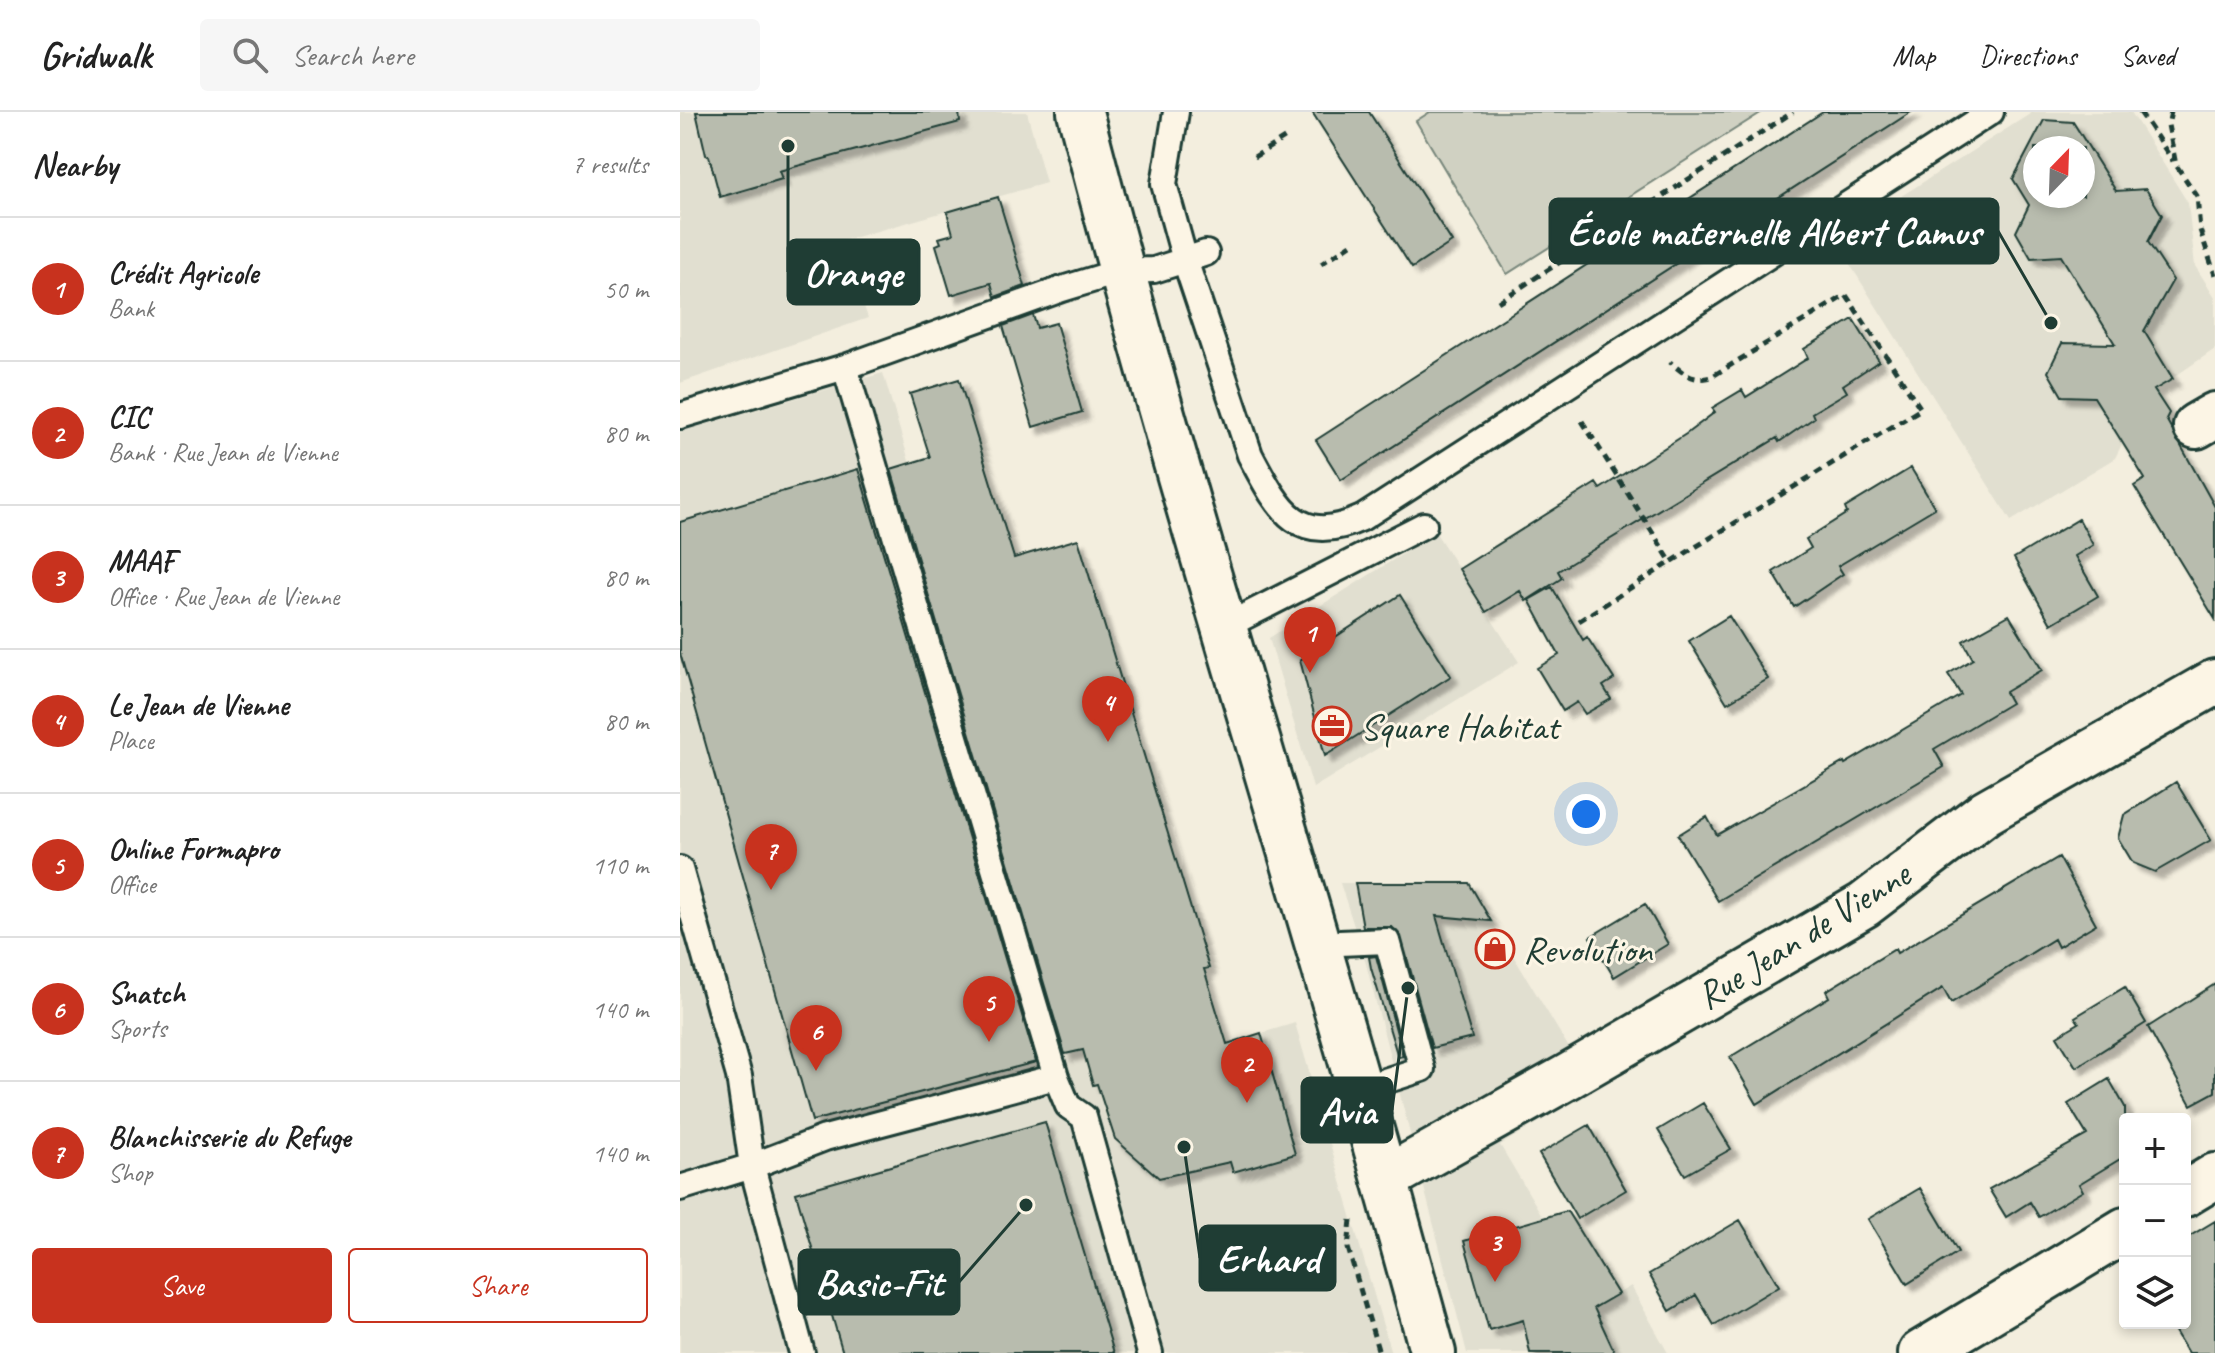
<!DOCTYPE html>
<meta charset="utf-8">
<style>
body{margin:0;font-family:Caveat,sans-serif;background:#f6f6f6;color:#222}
.controls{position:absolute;right:24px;bottom:24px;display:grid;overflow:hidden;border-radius:8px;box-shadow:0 4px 12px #0003}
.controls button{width:72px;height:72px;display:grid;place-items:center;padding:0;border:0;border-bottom:2px solid #e0e0e0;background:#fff;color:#222;font:40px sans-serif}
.compass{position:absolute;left:1343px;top:24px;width:72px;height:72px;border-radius:50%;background:#fff;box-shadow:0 4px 12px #0003;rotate:23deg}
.you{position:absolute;left:906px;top:702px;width:28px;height:28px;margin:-20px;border:6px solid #fff;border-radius:50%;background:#1a73e8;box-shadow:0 0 0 12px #1a73e833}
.badge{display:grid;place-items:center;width:52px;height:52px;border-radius:50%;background:#c8321e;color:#fff;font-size:26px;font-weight:700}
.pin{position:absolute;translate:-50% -66px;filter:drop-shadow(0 2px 4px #0008)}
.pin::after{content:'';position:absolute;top:42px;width:28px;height:24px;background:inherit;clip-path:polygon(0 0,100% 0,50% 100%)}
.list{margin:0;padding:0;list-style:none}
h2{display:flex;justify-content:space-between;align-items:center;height:104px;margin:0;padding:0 32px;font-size:34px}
h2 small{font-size:26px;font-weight:400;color:#767676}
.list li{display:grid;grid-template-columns:52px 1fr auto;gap:24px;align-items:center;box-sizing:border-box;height:144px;padding:0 32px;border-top:2px solid #e0e0e0}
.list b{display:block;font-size:30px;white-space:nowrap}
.list p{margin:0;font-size:26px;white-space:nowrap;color:#767676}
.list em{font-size:26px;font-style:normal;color:#767676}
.actions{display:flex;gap:16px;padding:24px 32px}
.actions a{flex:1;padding:18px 0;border:2px solid #c8321e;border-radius:8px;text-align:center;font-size:28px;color:#c8321e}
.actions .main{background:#c8321e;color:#fff}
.icon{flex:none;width:44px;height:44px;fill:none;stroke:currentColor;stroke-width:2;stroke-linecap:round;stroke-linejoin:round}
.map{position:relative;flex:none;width:1535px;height:1241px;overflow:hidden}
header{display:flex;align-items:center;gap:48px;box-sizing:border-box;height:112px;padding:0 40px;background:#fff;border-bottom:2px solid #e0e0e0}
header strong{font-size:38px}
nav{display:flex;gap:44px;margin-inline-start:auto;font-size:28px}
.search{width:560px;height:72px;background:#f6f6f6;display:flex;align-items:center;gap:20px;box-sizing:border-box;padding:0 28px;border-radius:8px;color:#767676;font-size:30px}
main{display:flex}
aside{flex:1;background:#fff}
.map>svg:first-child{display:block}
.built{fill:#e1dfd0;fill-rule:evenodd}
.green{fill:#d0d1c2;stroke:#78877b;stroke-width:2}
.building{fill:#b8bcae;stroke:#1f3d34;stroke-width:2;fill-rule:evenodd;filter:url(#shadow)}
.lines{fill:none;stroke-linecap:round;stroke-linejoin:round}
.service-casing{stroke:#1f3d34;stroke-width:30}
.minor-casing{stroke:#1f3d34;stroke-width:50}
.secondary-casing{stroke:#1f3d34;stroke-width:50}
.path{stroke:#1f3d34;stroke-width:5;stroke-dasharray:8 6;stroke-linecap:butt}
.service{stroke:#fcf5e5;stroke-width:24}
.minor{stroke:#fcf5e5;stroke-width:44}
.secondary{stroke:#fcf5e5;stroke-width:44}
.labels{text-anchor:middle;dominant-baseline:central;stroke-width:6;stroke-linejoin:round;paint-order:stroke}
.poi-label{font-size:38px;fill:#1f3d34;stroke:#fcf5e5;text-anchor:start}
.street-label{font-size:38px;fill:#1f3d34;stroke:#fcf5e5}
.leader{fill:none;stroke:#1f3d34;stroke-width:3}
.callout-dot{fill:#1f3d34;stroke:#fcf5e5;stroke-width:3}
.callout{fill:#1f3d34;stroke:#1f3d34;stroke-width:3}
.callout-label{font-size:40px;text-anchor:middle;font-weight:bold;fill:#fff}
</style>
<header>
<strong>Gridwalk</strong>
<div class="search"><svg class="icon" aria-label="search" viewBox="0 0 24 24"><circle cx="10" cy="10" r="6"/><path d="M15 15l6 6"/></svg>Search here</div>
<nav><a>Map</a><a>Directions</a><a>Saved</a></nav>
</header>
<main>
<aside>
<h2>Nearby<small>7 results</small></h2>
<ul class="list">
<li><span class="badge">1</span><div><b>Crédit Agricole</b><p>Bank</p></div><em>50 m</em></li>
<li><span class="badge">2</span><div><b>CIC</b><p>Bank · Rue Jean de Vienne</p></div><em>80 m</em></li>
<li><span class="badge">3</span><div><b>MAAF</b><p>Office · Rue Jean de Vienne</p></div><em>80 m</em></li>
<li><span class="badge">4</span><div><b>Le Jean de Vienne</b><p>Place</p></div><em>80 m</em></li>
<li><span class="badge">5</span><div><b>Online Formapro</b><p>Office</p></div><em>110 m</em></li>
<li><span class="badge">6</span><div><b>Snatch</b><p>Sports</p></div><em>140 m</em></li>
<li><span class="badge">7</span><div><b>Blanchisserie du Refuge</b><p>Shop</p></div><em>140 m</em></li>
</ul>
<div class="actions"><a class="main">Save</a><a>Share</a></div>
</aside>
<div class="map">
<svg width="1535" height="1241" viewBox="0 0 1535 1241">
<defs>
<filter id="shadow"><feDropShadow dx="7" dy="7" stdDeviation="2" flood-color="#0004"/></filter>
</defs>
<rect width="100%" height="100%" fill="#f3eede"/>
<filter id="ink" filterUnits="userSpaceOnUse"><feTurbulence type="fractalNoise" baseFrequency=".0125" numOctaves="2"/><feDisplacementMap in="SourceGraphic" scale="16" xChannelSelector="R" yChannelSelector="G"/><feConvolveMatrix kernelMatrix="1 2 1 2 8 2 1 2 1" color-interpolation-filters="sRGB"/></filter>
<g filter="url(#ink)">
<path class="built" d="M 0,0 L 347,0 L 366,71 L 162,129 L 188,206 L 0,271 Z
M 1353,0 L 1451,0 L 1508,91 L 1515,154 L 1535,185 L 1535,237 L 1475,278 L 1489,301 L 1443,330 L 1435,346 L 1331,409 L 1154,127 ZM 1355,36 L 1403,36 L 1403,84 L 1355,84 Z
M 203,261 L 413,972 L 615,911 L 711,1241 L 0,1241 L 0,320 Z
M 756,421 L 839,550 L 633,676 L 589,526 Z
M 660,771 L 789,771 L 914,977 L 820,1033 L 916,1194 L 951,1174 L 988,1241 L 787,1241 L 685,848 Z"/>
<path class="green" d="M 750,0 L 1082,0 L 827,162 L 736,9 Z"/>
<path class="building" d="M 16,0 L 279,0 L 280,10 L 99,59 L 102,67 L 40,85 L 29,44 L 26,43 Z
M 632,0 L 689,0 L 772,130 L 732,156 Z
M 1143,0 L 1231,0 L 661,368 L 636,328 Z
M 1364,8 L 1393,10 L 1436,79 L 1466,77 L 1482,103 L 1468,130 L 1493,168 L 1464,219 L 1493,267 L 1474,278 L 1489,301 L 1486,307 L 1535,395 L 1535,507 L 1454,374 L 1465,367 L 1414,285 L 1382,284 L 1368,260 L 1382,231 L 1435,232 L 1381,144 L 1351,146 L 1336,120 L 1349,93 L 1333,67 ZM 1355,36 L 1403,36 L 1403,84 L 1355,84 Z
M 318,85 L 345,174 L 315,185 L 311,171 L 271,183 L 256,133 L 261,131 L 259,126 L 273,122 L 267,100 Z
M 353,203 L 357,216 L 376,211 L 402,300 L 353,315 L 323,214 Z
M 1173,207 L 1199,249 L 1163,273 L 1167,280 L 1132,301 L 1134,306 L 1099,330 L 1097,326 L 878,459 L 882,466 L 846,489 L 840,479 L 806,500 L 779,457 L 916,371 L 920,377 L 1006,322 L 1035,300 L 1032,296 L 1062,278 L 1066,285 L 1128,246 L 1124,237 Z
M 279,267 L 334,446 L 398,427 L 529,856 L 524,857 L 547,932 L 581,921 L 615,1042 L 553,1060 L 550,1050 L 479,1066 L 435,1027 L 417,972 L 413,973 L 403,938 L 385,942 L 211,357 L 250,345 L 230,282 Z
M 1231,356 L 1255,396 L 1158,454 L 1163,462 L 1114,495 L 1093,460 L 1131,436 L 1126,427 L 1167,401 L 1165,396 Z
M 178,357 L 356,950 L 132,1009 L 0,541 L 0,410 Z
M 1399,407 L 1413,433 L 1395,444 L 1418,484 L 1371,512 L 1334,446 Z
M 872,475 L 903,528 L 907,525 L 934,567 L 923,574 L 931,587 L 905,602 L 897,590 L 883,599 L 857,556 L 879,543 L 849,488 Z
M 720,483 L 771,564 L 645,644 L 620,548 Z
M 1329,503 L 1362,558 L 1325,580 L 1331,591 L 1254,637 L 1264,655 L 1038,789 L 998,723 L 1027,705 L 1037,723 L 1164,650 L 1165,652 L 1281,583 L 1268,562 L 1293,547 L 1283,529 Z
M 1049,504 L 1088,567 L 1047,591 L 1009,529 Z
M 1496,670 L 1531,728 L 1475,760 L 1453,751 L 1438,726 L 1444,703 Z
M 1379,745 L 1416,812 L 1378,835 L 1374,827 L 1271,891 L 1263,876 L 1077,992 L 1050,945 L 1149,885 L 1146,879 L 1215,837 L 1217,841 Z
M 675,771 L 789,771 L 811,809 L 756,804 L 792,926 L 752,936 L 721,824 L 712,815 L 683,815 Z
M 965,792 L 988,832 L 934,865 L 910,825 Z
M 696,844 L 723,944 L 718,945 L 691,856 L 689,845 Z
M 1535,872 L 1535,980 L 1511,993 L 1468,915 Z
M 1445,875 L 1466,911 L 1396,955 L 1377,924 L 1399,911 L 1395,905 Z
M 1429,967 L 1445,995 L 1445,1044 L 1399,1072 L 1403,1079 L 1359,1105 L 1350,1090 L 1326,1105 L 1309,1077 L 1407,1023 L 1388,992 Z
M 1023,991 L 1051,1037 L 1005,1063 L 978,1018 Z
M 365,1010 L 434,1241 L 163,1241 L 116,1081 Z
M 909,1013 L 946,1078 L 897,1107 L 859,1042 Z
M 1240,1076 L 1278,1140 L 1227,1172 L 1188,1107 Z
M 887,1099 L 938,1182 L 914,1196 L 935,1241 L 850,1241 L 843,1208 L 809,1218 L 784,1129 Z
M 1060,1108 L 1099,1174 L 1034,1213 L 1016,1183 L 990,1199 L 969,1162 Z
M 1535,1109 L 1535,1241 L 1508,1241 L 1490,1211 L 1505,1211 L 1505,1127 Z"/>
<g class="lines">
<defs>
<path id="service" d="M 526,141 L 505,148 L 570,343 C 598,395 616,436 682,406 L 1311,0
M 0,304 L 165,255 L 382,177 L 441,159 L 474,158 L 505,148 L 484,72 L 496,0
M 542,516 L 744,413
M 0,757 L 59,964 L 72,1054 L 145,1026 L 376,965 L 165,255
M 636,832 L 707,829 L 742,957 L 680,977
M 376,965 L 388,994 L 404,1005 L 470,1241
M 0,1076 L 72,1054 L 122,1241"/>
<path id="minor" d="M 1516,314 L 1535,303
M 705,1067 L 889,964 L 1184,793 L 1306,700 L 1535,570
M 1505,1082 L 1535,1064
M 1241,1241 L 1445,1118"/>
<path id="secondary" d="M 400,0 C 484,329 587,652 680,979 C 705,1066 729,1154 753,1241"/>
</defs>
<use href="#service" class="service-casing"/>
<use href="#minor" class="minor-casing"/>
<use href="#secondary" class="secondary-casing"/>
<path class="path" d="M 1460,0 L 1493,49
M 1491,0 L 1488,13 L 1496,53 L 1517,84 L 1520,118 L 1535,163
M 574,45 L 606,25
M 641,152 L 674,130
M 818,190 L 1113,0
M 902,309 L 991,450 L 1241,297 L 1166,183 L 1031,265 C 1013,270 1004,262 990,250
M 899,509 L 991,450
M 671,1108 L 668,1136 L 699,1241"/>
<use href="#service" class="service"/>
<use href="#minor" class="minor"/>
<use href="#secondary" class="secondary"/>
</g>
</g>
<defs>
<symbol id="office-ring" viewBox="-11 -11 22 22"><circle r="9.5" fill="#fcf5e5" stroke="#c8321e" stroke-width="1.5"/><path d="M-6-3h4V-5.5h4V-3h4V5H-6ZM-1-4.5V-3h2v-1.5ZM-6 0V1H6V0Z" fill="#c8321e"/></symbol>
<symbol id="shop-ring" viewBox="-11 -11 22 22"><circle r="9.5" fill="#fcf5e5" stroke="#c8321e" stroke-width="1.5"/><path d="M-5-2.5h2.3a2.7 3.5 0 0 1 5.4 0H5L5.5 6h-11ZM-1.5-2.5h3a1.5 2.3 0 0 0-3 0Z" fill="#c8321e"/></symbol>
</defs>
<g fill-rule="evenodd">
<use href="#office-ring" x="630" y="592" width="44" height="44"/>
<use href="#shop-ring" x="793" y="815" width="44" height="44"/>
</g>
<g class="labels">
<g class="poi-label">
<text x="680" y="614">Square Habitat</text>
<text x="843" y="837">Revolution</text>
</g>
<g class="street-label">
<text transform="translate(1123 823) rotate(-32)">Rue Jean de Vienne</text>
</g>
</g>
<path class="leader" d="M1371 211L1318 119M108 34L108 160M728 876L712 998M504 1035L520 1146M346 1093L279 1170"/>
<g class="callout-dot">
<circle cx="1371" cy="211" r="8"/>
<circle cx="108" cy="34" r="8"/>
<circle cx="728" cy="876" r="8"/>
<circle cx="504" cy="1035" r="8"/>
<circle cx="346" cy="1093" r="8"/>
</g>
<g class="callout">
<rect x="870" y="87" width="448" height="64" rx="8"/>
<rect x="108" y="128" width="131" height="64" rx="8"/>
<rect x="622" y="966" width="90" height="64" rx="8"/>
<rect x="520" y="1114" width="135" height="64" rx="8"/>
<rect x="119" y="1138" width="160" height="64" rx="8"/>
</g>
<g class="callout-label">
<text x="1094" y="133">École maternelle Albert Camus</text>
<text x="173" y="174">Orange</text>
<text x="667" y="1012">Avia</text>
<text x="588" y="1160">Erhard</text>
<text x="199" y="1184">Basic-Fit</text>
</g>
</svg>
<div class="controls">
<button>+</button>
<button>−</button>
<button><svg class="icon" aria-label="layers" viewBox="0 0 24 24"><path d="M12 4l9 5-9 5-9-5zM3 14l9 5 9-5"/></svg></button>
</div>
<svg class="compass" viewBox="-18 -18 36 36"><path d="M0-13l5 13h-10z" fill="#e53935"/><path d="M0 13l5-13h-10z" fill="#767676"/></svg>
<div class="you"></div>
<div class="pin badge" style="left:630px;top:561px">1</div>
<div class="pin badge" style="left:567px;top:991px">2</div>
<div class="pin badge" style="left:815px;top:1170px">3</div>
<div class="pin badge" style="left:428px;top:630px">4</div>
<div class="pin badge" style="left:309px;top:930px">5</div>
<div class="pin badge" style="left:136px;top:959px">6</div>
<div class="pin badge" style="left:91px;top:778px">7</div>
</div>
</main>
